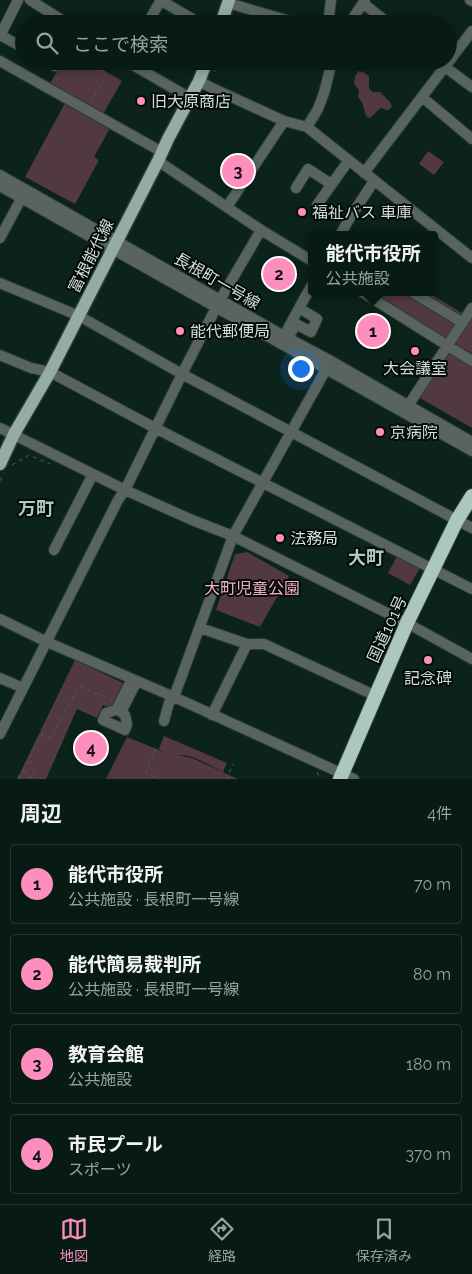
<!DOCTYPE html>
<html lang="ja">
<meta charset="utf-8">
<style>
body{margin:0;font-family:Raleway,"Noto Sans JP",sans-serif;background:#11231d;color:#f1f3f6}
.you{position:absolute;left:300px;top:368px;width:18px;height:18px;margin:-12px;border:4px solid #fff;border-radius:50%;background:#1a73e8;box-shadow:0 0 0 8px #1a73e833}
.badge{display:grid;place-items:center;width:32px;height:32px;border-radius:50%;background:#fd8ebe;color:#111;font-size:16px;font-weight:700}
.pin{position:absolute;translate:-50% -50%;border:2px solid #fff;box-shadow:0 1px 5px #0006}
.popup{position:absolute;left:308px;top:231px;width:130px;height:65px;box-sizing:border-box;display:grid;place-content:center;border-radius:5px;background:#081a14;filter:drop-shadow(0 1px 4px #0005);font-size:16px;white-space:nowrap;color:#98a1a0}
.popup b{font-size:19px;color:#f1f3f6}
.popup::after{content:'';position:absolute;left:50%;top:100%;margin-left:-10px;border:10px solid transparent;border-top-color:#081a14}
.list{margin:0;padding:0;list-style:none}
h2{display:flex;justify-content:space-between;align-items:center;height:65px;margin:0;padding:0 20px;font-size:21px}
h2 small{font-size:16px;font-weight:400;color:#98a1a0}
.list li{display:grid;grid-template-columns:32px 1fr auto;gap:15px;align-items:center;box-sizing:border-box;height:80px;margin:0 10px 10px;padding:0 10px;border:1px solid #293834;border-radius:5px}
.list b{display:block;font-size:19px;white-space:nowrap}
.list p{margin:0;font-size:16px;white-space:nowrap;color:#98a1a0}
.list em{font-size:16px;font-style:normal;color:#98a1a0}
.icon{flex:none;width:28px;height:28px;fill:none;stroke:currentColor;stroke-width:2;stroke-linecap:round;stroke-linejoin:round}
.map{position:relative;flex:none;width:472px;height:779px;overflow:hidden}
.search{position:absolute;background:#081a14;box-shadow:0 2px 12px #0003;left:15px;right:15px;top:15px;height:55px;display:flex;align-items:center;gap:12px;box-sizing:border-box;padding:0 18px;border-radius:28px;color:#98a1a0;font-size:19px}
.sheet{height:425px;background:#081a14}
nav{display:flex;justify-content:space-around;align-items:center;box-sizing:border-box;height:70px;border-top:1px solid #293834;background:#081a14;font-size:14px;color:#98a1a0}
nav a{display:grid;justify-items:center;gap:2px}
nav .on{color:#fd8ebe}
.map>svg:first-child{display:block}
.green{fill:#523842}
.lines{fill:none;stroke-linecap:round;stroke-linejoin:round}
.minor-casing{stroke:#273d36;stroke-width:12}
.major-casing{stroke:#273d36;stroke-width:15}
.highway-casing{stroke:#273d36;stroke-width:16}
.path{stroke:#495d56;stroke-width:1;stroke-dasharray:4 4;stroke-linecap:butt}
.minor{stroke:#596460;stroke-width:10}
.major{stroke:#95aca2;stroke-width:12}
.highway{stroke:#acc8bd;stroke-width:14}
.poi-dot{fill:#fd8ebe;stroke:#030a07;stroke-width:2}
.labels{text-anchor:middle;dominant-baseline:central;stroke-width:4;stroke-linejoin:round;paint-order:stroke}
.poi-label{font-size:16px;fill:#d1dfd9;stroke:#030a07;text-anchor:start}
.street-label{font-size:16px;fill:#d1dfd9;stroke:#030a07}
.park-label{font-size:16px;fill:#f6aecb;stroke:#030a07}
.neighbourhood-label{font-size:18px;font-weight:bold;fill:#adcabe;stroke:#030a07}
</style>
<div class="map">
<svg width="472" height="779" viewBox="0 0 472 779">
<rect width="100%" height="100%" fill="#0b231b"/>
<path class="green" d="M 63,61 L 88,61 L 122,81 L 102,116 L 49,85 Z
M 359,71 L 365,73 L 369,76 L 369,89 L 373,92 L 380,92 L 390,102 L 392,106 L 390,109 L 387,110 L 381,108 C 376,111 374,115 370,118 L 366,116 L 362,102 L 358,97 L 359,90 L 354,84 L 355,76 Z
M 65,103 L 110,128 L 94,157 L 99,160 L 75,204 L 25,177 Z
M 428,151 L 444,162 L 434,175 L 419,164 Z
M 365,292 L 427,292 L 462,313 L 445,341 Z
M 472,317 L 472,354 L 456,344 L 459,335 Z
M 447,352 L 451,352 L 472,364 L 472,428 L 420,398 Z
M 247,552 L 289,576 L 260,627 L 216,610 L 235,554 Z
M 397,556 L 420,568 L 410,585 L 388,573 Z
M 75,660 L 123,683 L 125,687 L 114,710 L 103,705 L 97,718 L 77,709 L 46,779 L 17,779 Z
M 164,736 L 227,763 L 223,772 C 209,765 192,754 178,755 L 192,758 L 238,779 L 106,779 L 127,737 L 164,752 L 159,749 Z"/>
<g class="lines">
<defs>
<path id="minor" d="M 30,0 L 68,24
M 160,0 L 201,24
M 470,0 L 472,1
M 228,3 L 300,24
M 363,3 L 389,24
M 147,24 L 161,0
M 328,24 L 331,0
M 349,24 L 365,0
M 0,35 L 24,48
M 0,36 L 18,0
M 0,61 L 162,152
M 47,61 L 55,66
M 126,61 L 190,98
M 437,61 L 472,87
M 199,81 L 212,88 L 284,121 L 307,127 L 472,258
M 422,97 L 472,139
M 307,127 L 318,109 L 324,93 L 332,61
M 158,161 L 261,230 L 312,261
M 364,173 L 472,31
M 0,175 L 284,336 L 331,361 L 472,442
M 0,186 L 472,451
M 296,188 L 308,169 L 331,184
M 317,205 L 349,160
M 227,207 L 284,121
M 340,235 L 351,216 L 374,181
M 0,238 L 21,199 L 23,192
M 0,283 L 79,316 L 182,374 L 472,528
M 362,292 L 472,361
M 412,292 L 463,323
M 299,308 L 312,285
M 284,336 L 299,308 L 317,319 L 311,332 L 296,324 L 288,338
M 0,355 L 31,368 L 50,372 L 155,428 L 472,589
M 404,412 L 472,308
M 0,428 L 125,490 L 192,520 L 233,536 L 407,623 L 472,659
M 54,550 L 93,474
M 0,619 L 47,642 L 174,697 L 354,779
M 200,628 L 247,644 L 212,715
M 247,644 L 264,644 L 376,696
M 0,678 L 23,688
M 132,679 L 116,710 L 106,713 L 103,720 L 125,730 L 127,724 L 125,715 L 121,712 L 137,681
M 164,721 L 169,703 L 174,697 L 233,536 L 329,364
M 0,734 L 118,500 L 125,490 L 182,374 L 220,300 L 261,230"/>
<path id="major" d="M 221,24 L 229,0
M 0,464 L 14,434 L 50,372 L 117,241 L 158,161 L 168,139 L 199,81 L 207,61"/>
<path id="highway" d="M 340,779 L 407,623 L 457,520 L 472,496"/>
</defs>
<use href="#minor" class="minor-casing"/>
<use href="#major" class="major-casing"/>
<use href="#highway" class="highway-casing"/>
<path class="path" d="M 234,24 L 237,15
M 83,61 L 107,76 L 91,102
M 64,68 L 68,61
M 214,72 L 220,61
M 56,81 L 61,74
M 12,465 L 29,455 L 50,464
M 0,481 L 4,473
M 156,749 L 146,773 L 160,779
M 24,771 L 31,775
M 317,772 L 320,779
M 19,779 L 42,734 L 51,738 L 79,686 L 112,700
M 29,779 L 34,772 L 33,766 L 29,760
M 229,779 L 227,778 L 233,764"/>
<use href="#minor" class="minor"/>
<use href="#major" class="major"/>
<use href="#highway" class="highway"/>
</g>
<g class="poi-dot">
<circle cx="141" cy="101" r="5"/>
<circle cx="302" cy="212" r="5"/>
<circle cx="180" cy="331" r="5"/>
<circle cx="415" cy="351" r="5"/>
<circle cx="380" cy="432" r="5"/>
<circle cx="280" cy="538" r="5"/>
<circle cx="428" cy="660" r="5"/>
</g>
<g class="labels">
<g class="poi-label">
<text x="151" y="101">旧大原商店</text>
<text x="312" y="212">福祉バス 車庫</text>
<text x="190" y="331">能代郵便局</text>
<text x="415" y="368" text-anchor="middle">大会議室</text>
<text x="390" y="432">京病院</text>
<text x="290" y="538">法務局</text>
<text x="428" y="678" text-anchor="middle">記念碑</text>
</g>
<g class="street-label">
<text transform="translate(91 256) rotate(-63)">富根能代線</text>
<text transform="translate(217 281) rotate(30)">長根町一号線</text>
<text transform="translate(387 629) rotate(-65)">国道101号</text>
</g>
<g class="park-label">
<text x="252" y="588">大町児童公園</text>
</g>
<g class="neighbourhood-label">
<text x="36" y="508">万町</text>
<text x="366" y="557">大町</text>
</g>
</g>
</svg>
<div class="you"></div>
<div class="pin badge" style="left:373px;top:331px">1</div>
<div class="popup"><b>能代市役所</b>公共施設</div>
<div class="pin badge" style="left:279px;top:274px">2</div>
<div class="pin badge" style="left:238px;top:171px">3</div>
<div class="pin badge" style="left:91px;top:748px">4</div>
<div class="search"><svg class="icon" aria-label="search" viewBox="0 0 24 24"><circle cx="10" cy="10" r="6"/><path d="M15 15l6 6"/></svg>ここで検索</div>
</div>
<section class="sheet">
<h2>周辺<small>4件</small></h2>
<ul class="list">
<li><span class="badge">1</span><div><b>能代市役所</b><p>公共施設 · 長根町一号線</p></div><em>70 m</em></li>
<li><span class="badge">2</span><div><b>能代簡易裁判所</b><p>公共施設 · 長根町一号線</p></div><em>80 m</em></li>
<li><span class="badge">3</span><div><b>教育会館</b><p>公共施設</p></div><em>180 m</em></li>
<li><span class="badge">4</span><div><b>市民プール</b><p>スポーツ</p></div><em>370 m</em></li>
</ul>
</section>
<nav>
<a class="on"><svg class="icon" aria-label="map" viewBox="0 0 24 24"><path d="M3 6l6-2 6 2 6-2v14l-6 2-6-2-6 2zM9 4v14M15 6v14"/></svg>地図</a>
<a><svg class="icon" aria-label="directions" viewBox="0 0 24 24"><path d="M12 3l9 9-9 9-9-9zM9 14v-3h6M13 9l2 2-2 2"/></svg>経路</a>
<a><svg class="icon" aria-label="saved" viewBox="0 0 24 24"><path d="M7 4h10v16l-5-4-5 4z"/></svg>保存済み</a>
</nav>
